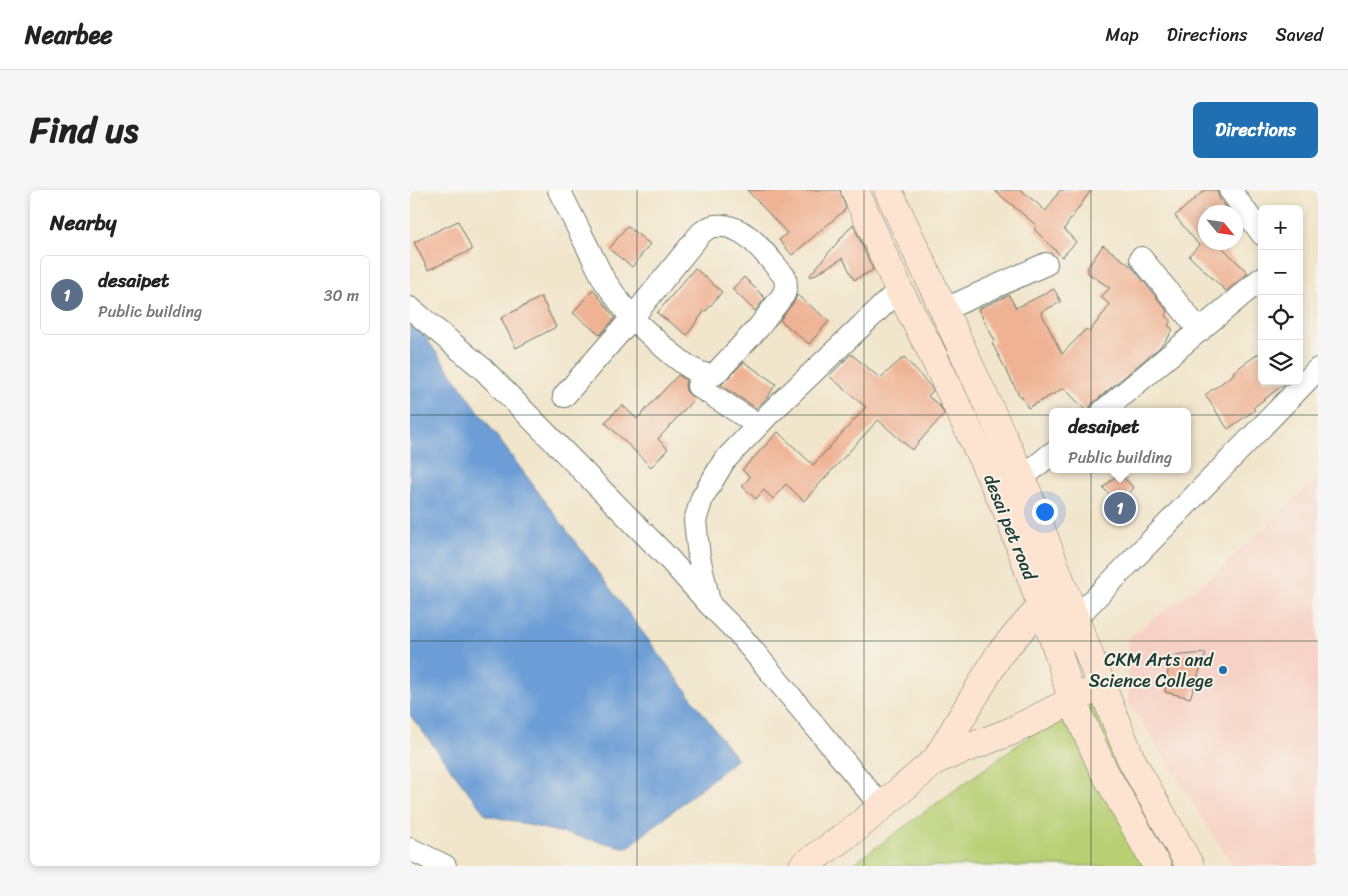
<!DOCTYPE html>
<meta charset="utf-8">
<style>
body{margin:0;font-family:Sriracha,sans-serif;background:#f6f6f6;color:#222}
.controls{position:absolute;right:15px;top:15px;display:grid;overflow:hidden;border-radius:8px;box-shadow:0 2px 8px #0003}
.controls button{width:45px;height:45px;display:grid;place-items:center;padding:0;border:0;border-bottom:1px solid #e0e0e0;background:#fff;color:#222;font:25px sans-serif}
.compass{position:absolute;left:788px;top:15px;width:45px;height:45px;border-radius:50%;background:#fff;box-shadow:0 2px 8px #0003;rotate:119deg}
.you{position:absolute;left:634px;top:321px;width:18px;height:18px;margin:-12px;border:4px solid #fff;border-radius:50%;background:#1a73e8;box-shadow:0 0 0 8px #1a73e833}
.badge{display:grid;place-items:center;width:32px;height:32px;border-radius:50%;background:#1f6fb2;color:#fff;font-size:16px;font-weight:700}
.pin{position:absolute;translate:-50% -50%;border:2px solid #fff;box-shadow:0 1px 5px #0006}
.popup{position:absolute;left:639px;top:218px;width:142px;height:65px;box-sizing:border-box;display:grid;place-content:center;border-radius:8px;background:#fff;filter:drop-shadow(0 1px 4px #0005);font-size:16px;white-space:nowrap;color:#767676}
.popup b{font-size:19px;color:#222}
.popup::after{content:'';position:absolute;left:50%;top:100%;margin-left:-10px;border:10px solid transparent;border-top-color:#fff}
.list{margin:0;padding:0;list-style:none}
h2{display:flex;justify-content:space-between;align-items:center;height:65px;margin:0;padding:0 20px;font-size:21px}
h2 small{font-size:16px;font-weight:400;color:#767676}
.list li{display:grid;grid-template-columns:32px 1fr auto;gap:15px;align-items:center;box-sizing:border-box;height:80px;margin:0 10px 10px;padding:0 10px;border:1px solid #e0e0e0;border-radius:8px}
.list b{display:block;font-size:19px;white-space:nowrap}
.list p{margin:0;font-size:16px;white-space:nowrap;color:#767676}
.list em{font-size:16px;font-style:normal;color:#767676}
.icon{flex:none;width:28px;height:28px;fill:none;stroke:currentColor;stroke-width:2;stroke-linecap:round;stroke-linejoin:round}
.map{position:relative;flex:none;width:908px;height:676px;overflow:hidden;border-radius:8px}
header{display:flex;align-items:center;gap:30px;box-sizing:border-box;height:70px;padding:0 25px;background:#fff;border-bottom:1px solid #e0e0e0}
header strong{font-size:24px}
nav{display:flex;gap:28px;margin-inline-start:auto;font-size:18px}
.intro{display:flex;align-items:center;justify-content:space-between;box-sizing:border-box;height:120px;padding:0 30px}
h1{margin:0;font-size:35px}
.button{padding:12px 22px;border-radius:8px;background:#1f6fb2;color:#fff;font-size:18px;font-weight:700}
main{display:flex;gap:30px;padding:0 30px}
aside{flex:1;background:#fff;border-radius:8px;box-shadow:0 2px 8px #0003}
.map>svg:first-child{display:block}
.built{fill:#f7d1c6}
.green{fill:#b8cf73;stroke:#6c8654}
.water{fill:#6c9dd6;stroke:#466d85}
.building{fill:#efb394}
.lines{fill:none;stroke-linecap:round;stroke-linejoin:round}
.street-casing{stroke:#687869;stroke-width:24}
.secondary-casing{stroke:#687869;stroke-width:29}
.street{stroke:#fff;stroke-width:22}
.secondary{stroke:#fde4d1;stroke-width:28}
.grid{fill:none;stroke:#1f3d34;stroke-width:1;stroke-opacity:0.55}
.poi-dot{fill:#1f6fb2;stroke:#f7f3e8;stroke-width:2}
.labels{text-anchor:middle;dominant-baseline:central;stroke-width:4;stroke-linejoin:round;paint-order:stroke}
.street-label{font-size:18px;fill:#1f3d34;stroke:#f7f3e8}
.poi-label{font-size:18px;fill:#1f3d34;stroke:#f7f3e8;text-anchor:end}
</style>
<header>
<strong>Nearbee</strong>
<nav><a>Map</a><a>Directions</a><a>Saved</a></nav>
</header>
<div class="intro"><h1>Find us</h1><a class="button">Directions</a></div>
<main>
<aside>
<h2>Nearby<small></small></h2>
<ul class="list">
<li><span class="badge" style="background:#5c6f8a">1</span><div><b>desaipet</b><p>Public building</p></div><em>30 m</em></li>
</ul>
</aside>
<div class="map">
<svg width="908" height="676" viewBox="0 0 908 676">
<rect width="100%" height="100%" fill="#f7f3e8"/>
<filter id="ink" filterUnits="userSpaceOnUse"><feTurbulence type="fractalNoise" baseFrequency=".02" numOctaves="2"/><feDisplacementMap in="SourceGraphic" scale="10" xChannelSelector="R" yChannelSelector="G"/><feConvolveMatrix kernelMatrix="1 2 1 2 8 2 1 2 1" color-interpolation-filters="sRGB"/></filter>
<filter id="wash" filterUnits="userSpaceOnUse"><feTurbulence type="fractalNoise" baseFrequency=".0096" numOctaves="4" result="noise"/><feDisplacementMap in="SourceGraphic" scale="20" xChannelSelector="R" yChannelSelector="G"/><feGaussianBlur stdDeviation="1.12" result="paint"/><feColorMatrix in="noise" values="0 0 0 0 0 0 0 0 0 0 0 0 0 0 0 0 0 1.4 0 .05"/><feComposite in="paint" operator="in"/></filter>
<g filter="url(#wash)">
<rect width="100%" height="100%" fill="#f1e5cb"/>
<path class="built" d="M 908,288 L 908,676 L 823,676 L 718,511 L 718,448 L 805,384 Z"/>
<path class="green" d="M 686,498 L 766,676 L 440,676 Z"/>
<path class="water" d="M 0,126 L 88,248 L 327,569 L 217,658 L 76,625 L 0,525 Z"/>
<g id="blocks">
<path class="building" d="M 337,0 L 430,0 L 436,19 L 382,65 L 369,50 L 377,43 Z
M 584,0 L 611,0 L 636,21 L 650,0 L 681,0 L 654,39 L 666,52 L 652,67 L 624,39 L 627,36 Z
M 795,0 L 807,0 L 809,8 L 820,22 L 796,22 L 796,52 L 807,52 L 838,83 L 816,101 L 779,66 L 789,55 L 765,26 Z
M 48,31 L 62,60 L 18,80 L 4,52 Z
M 443,34 L 463,80 L 444,90 L 433,68 L 401,87 L 400,85 Z
M 217,36 L 240,54 L 222,77 L 199,59 Z
M 693,55 L 722,77 L 758,122 L 755,126 L 761,131 L 758,135 L 763,140 L 759,144 L 760,145 L 750,157 L 684,212 L 680,217 L 679,222 L 677,222 L 654,198 L 618,218 L 611,206 L 610,207 L 582,153 L 585,151 L 568,119 L 599,105 L 606,118 L 644,99 L 651,112 L 631,122 L 652,164 L 676,139 L 679,142 L 700,115 L 691,107 L 700,98 L 678,83 L 678,77 Z
M 285,78 L 312,102 L 296,121 L 295,120 L 277,145 L 247,123 Z
M 334,87 L 355,108 L 345,121 L 322,99 Z
M 183,99 L 205,128 L 190,145 L 163,123 Z
M 387,105 L 419,131 L 399,154 L 370,130 L 384,112 Z
M 131,107 L 146,137 L 106,158 L 91,128 Z
M 852,161 L 852,191 L 878,191 L 843,218 L 845,220 L 818,239 L 795,205 L 824,184 L 823,182 Z
M 441,164 L 470,188 L 494,167 L 520,196 L 523,201 L 518,206 L 530,216 L 534,224 L 502,260 L 468,230 L 394,311 L 376,294 L 363,309 L 354,300 L 346,309 L 332,296 L 340,287 L 332,280 L 368,242 L 403,275 L 456,217 L 419,186 Z
M 334,172 L 366,194 L 356,209 L 346,218 L 311,195 Z
M 268,185 L 276,190 L 275,196 L 276,201 L 284,209 L 248,249 L 258,259 L 241,277 L 195,232 L 212,215 L 227,229 Z
M 709,283 L 724,298 L 709,313 L 693,298 Z
M 796,463 L 780,508 L 755,502 L 760,466 Z"/>
</g>
</g>
<g filter="url(#ink)">
<use href="#blocks" fill-opacity="0" stroke="#687869" stroke-width="1"/>
<g class="lines">
<defs>
<path id="street" d="M 149,0 L 194,90 L 219,125 C 235,140 274,179 294,184 C 297,186 301,185 305,184 L 349,137 L 374,104 L 376,96 L 375,87 C 357,67 336,32 305,36 C 300,36 295,40 291,43 L 222,128 L 154,206
M 820,0 L 852,44
M 731,68 L 790,141
M 0,118 L 73,179 L 258,368 L 300,415 L 330,445 L 471,616
M 533,120 L 636,74
M 288,196 L 348,235
M 692,222 L 852,88
M 612,288 L 642,263
M 299,412 L 289,367 L 285,331 L 292,308 L 314,271 L 359,224 L 489,100
M 665,429 L 908,179
M 0,659 L 35,676"/>
<path id="secondary" d="M 445,0 L 489,100 L 519,157 L 598,323 L 648,462 L 662,510 L 693,579 L 747,676
M 478,0 L 612,288 L 665,429 L 721,569 L 780,676
M 526,570 L 602,541 L 677,503
M 393,676 L 445,639 L 526,570 L 590,463 L 631,417 L 646,409"/>
</defs>
<use href="#street" class="street-casing"/>
<use href="#secondary" class="secondary-casing"/>
<use href="#street" class="street"/>
<use href="#secondary" class="secondary"/>
</g>
</g>
<path class="grid" d="M 227,0 L 227,676M 454,0 L 454,676M 681,0 L 681,676M 0,225 L 908,225M 0,451 L 908,451"/>
<circle class="poi-dot" cx="813" cy="480" r="5"/>
<g class="labels">
<g class="street-label">
<text transform="translate(600 337) rotate(68)">desai pet road</text>
</g>
<g class="poi-label">
<text x="803" y="470">CKM Arts and<tspan x="803" dy="21">Science College</tspan></text>
</g>
</g>
</svg>
<div class="controls">
<button>+</button>
<button>−</button>
<button><svg class="icon" aria-label="locate" viewBox="0 0 24 24"><circle cx="12" cy="12" r="6"/><path d="M12 2v4M12 18v4M2 12h4M18 12h4"/></svg></button>
<button><svg class="icon" aria-label="layers" viewBox="0 0 24 24"><path d="M12 4l9 5-9 5-9-5zM3 14l9 5 9-5"/></svg></button>
</div>
<svg class="compass" viewBox="-18 -18 36 36"><path d="M0-13l5 13h-10z" fill="#e53935"/><path d="M0 13l5-13h-10z" fill="#767676"/></svg>
<div class="you"></div>
<div class="pin badge" style="left:710px;top:318px;background:#5c6f8a">1</div>
<div class="popup"><b>desaipet</b>Public building</div>
</div>
</main>
